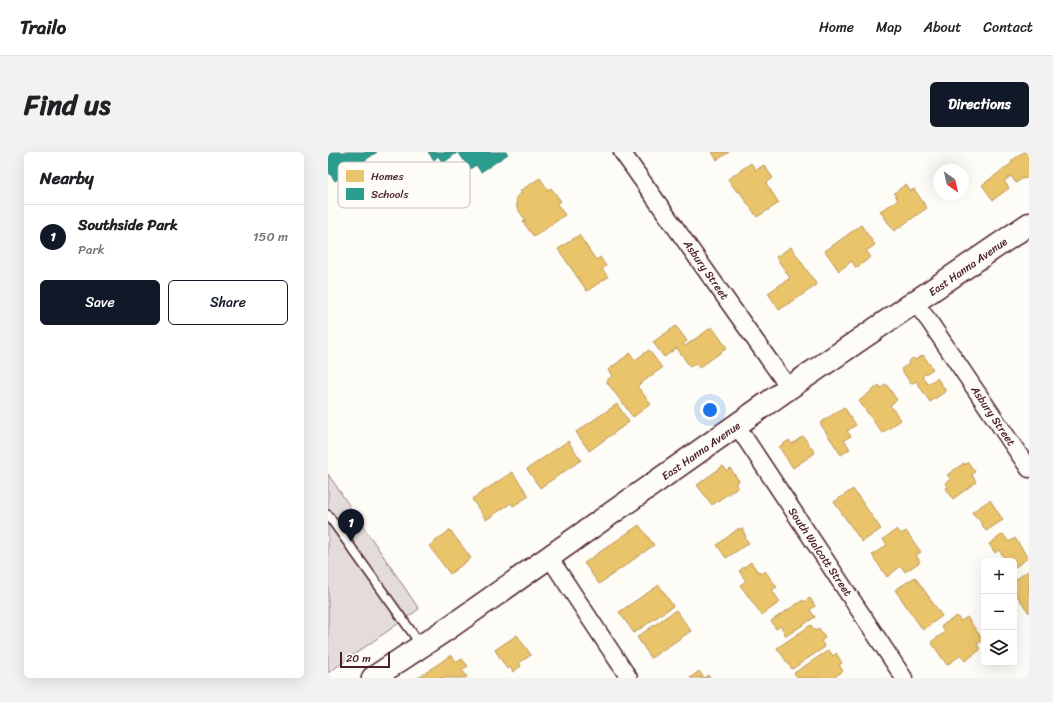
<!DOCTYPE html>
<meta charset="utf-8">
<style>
body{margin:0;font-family:Sriracha,sans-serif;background:#f2f2f2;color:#202124}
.controls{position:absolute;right:12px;bottom:12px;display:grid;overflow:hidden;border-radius:6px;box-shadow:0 4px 16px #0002}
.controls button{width:36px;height:36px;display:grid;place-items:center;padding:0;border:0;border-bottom:1px solid #e0e0e0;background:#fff;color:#202124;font:20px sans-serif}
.compass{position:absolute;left:605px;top:12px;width:36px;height:36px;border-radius:50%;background:#fff;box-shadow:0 4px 16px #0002;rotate:146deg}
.scale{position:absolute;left:12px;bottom:10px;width:50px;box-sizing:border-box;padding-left:4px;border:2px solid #4a1f2b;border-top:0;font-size:11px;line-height:14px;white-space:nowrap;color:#4a1f2b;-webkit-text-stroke:3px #fdfcf7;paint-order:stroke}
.you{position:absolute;left:382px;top:258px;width:14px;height:14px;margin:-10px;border:3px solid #fff;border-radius:50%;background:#1a73e8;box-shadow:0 0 0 6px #1a73e833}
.badge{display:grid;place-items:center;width:26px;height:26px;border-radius:50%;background:#111827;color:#fff;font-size:13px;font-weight:700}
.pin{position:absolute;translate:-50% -33px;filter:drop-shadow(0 1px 2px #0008)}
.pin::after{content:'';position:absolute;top:21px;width:14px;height:12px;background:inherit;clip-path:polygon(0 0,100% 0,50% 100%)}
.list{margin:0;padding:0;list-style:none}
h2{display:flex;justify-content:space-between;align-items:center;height:52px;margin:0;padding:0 16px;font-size:17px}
h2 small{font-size:13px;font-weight:400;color:#757577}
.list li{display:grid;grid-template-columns:26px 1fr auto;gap:12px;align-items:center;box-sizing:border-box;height:64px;padding:0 16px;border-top:1px solid #e0e0e0}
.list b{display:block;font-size:15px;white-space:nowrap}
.list p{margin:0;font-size:13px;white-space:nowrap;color:#757577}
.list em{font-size:13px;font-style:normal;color:#757577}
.actions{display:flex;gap:8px;padding:12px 16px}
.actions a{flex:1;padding:9px 0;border:1px solid #111827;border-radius:6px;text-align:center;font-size:14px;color:#111827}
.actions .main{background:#111827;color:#fff}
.icon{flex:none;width:22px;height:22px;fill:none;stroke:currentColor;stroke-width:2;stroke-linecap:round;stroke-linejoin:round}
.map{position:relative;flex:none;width:701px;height:526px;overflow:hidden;border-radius:6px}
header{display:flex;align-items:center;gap:24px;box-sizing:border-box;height:56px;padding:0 20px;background:#fff;border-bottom:1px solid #e0e0e0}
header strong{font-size:19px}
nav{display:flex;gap:22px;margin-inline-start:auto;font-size:14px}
.intro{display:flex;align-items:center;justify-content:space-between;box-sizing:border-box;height:96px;padding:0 24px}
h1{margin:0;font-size:28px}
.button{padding:10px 18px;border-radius:6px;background:#111827;color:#fff;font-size:14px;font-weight:700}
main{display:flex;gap:24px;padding:0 24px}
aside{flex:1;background:#fff;border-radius:6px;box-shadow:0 4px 16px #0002}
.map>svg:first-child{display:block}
.green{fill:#e3dcda;stroke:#967e82}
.homes{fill:#e9c46a;stroke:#b99257}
.schools{fill:#2a9d8f;stroke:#347771}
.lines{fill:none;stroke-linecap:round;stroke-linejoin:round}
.lane-casing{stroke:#4a1f2b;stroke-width:11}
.street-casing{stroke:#4a1f2b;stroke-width:19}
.secondary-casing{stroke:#4a1f2b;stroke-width:25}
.lane{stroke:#fdfcf7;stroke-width:8}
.street{stroke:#fdfcf7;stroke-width:16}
.secondary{stroke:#fdfcf7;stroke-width:22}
.labels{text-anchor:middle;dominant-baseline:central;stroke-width:4;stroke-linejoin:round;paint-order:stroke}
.street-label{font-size:11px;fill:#4a1f2b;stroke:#fdfcf7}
.key{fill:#fdfcf7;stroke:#c7baba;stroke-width:1}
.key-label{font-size:11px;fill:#4a1f2b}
</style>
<header>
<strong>Trailo</strong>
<nav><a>Home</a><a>Map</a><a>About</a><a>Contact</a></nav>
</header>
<div class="intro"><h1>Find us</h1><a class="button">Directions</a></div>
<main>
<aside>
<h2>Nearby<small></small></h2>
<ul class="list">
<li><span class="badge">1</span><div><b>Southside Park</b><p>Park</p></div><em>150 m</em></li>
</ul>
<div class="actions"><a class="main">Save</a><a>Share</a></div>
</aside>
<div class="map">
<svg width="701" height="526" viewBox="0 0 701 526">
<rect width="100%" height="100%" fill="#fdfcf7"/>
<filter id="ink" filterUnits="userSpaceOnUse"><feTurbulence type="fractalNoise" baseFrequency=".025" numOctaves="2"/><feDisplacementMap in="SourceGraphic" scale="8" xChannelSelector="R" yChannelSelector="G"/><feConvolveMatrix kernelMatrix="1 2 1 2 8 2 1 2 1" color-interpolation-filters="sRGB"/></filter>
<g filter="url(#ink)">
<path class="green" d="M 0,322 L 91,457 L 0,521 Z"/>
<path class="homes" d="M 384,0 L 401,0 L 389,8 Z
M 696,0 L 701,0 L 701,24 L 697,27 L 695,26 L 688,31 L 683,24 L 676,29 L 681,36 L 665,48 L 654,33 L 684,11 L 683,9 Z
M 423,11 L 428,18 L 436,13 L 445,26 L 438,31 L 451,51 L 429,65 L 411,39 L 409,40 L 400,27 Z
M 212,26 L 220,38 L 223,36 L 233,49 L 229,52 L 237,63 L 206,85 L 195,70 L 198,69 L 189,56 L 188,45 L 194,41 L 192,39 Z
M 578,32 L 583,39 L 586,37 L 599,56 L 566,79 L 552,59 L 570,48 L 566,41 Z
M 533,73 L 547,93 L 538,99 L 543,105 L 528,116 L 524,109 L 511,119 L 497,99 Z
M 251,83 L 268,108 L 272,105 L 278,114 L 274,117 L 280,125 L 259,139 L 230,97 Z
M 463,95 L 489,133 L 451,158 L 440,141 L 462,126 L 448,105 Z
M 348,174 L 359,189 L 355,192 L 357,194 L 384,175 L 399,196 L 371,216 L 368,211 L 362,215 L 349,196 L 336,205 L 325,190 Z
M 321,198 L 334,216 L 309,234 L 323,252 L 305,265 L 278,229 L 284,224 L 280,218 L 302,201 L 307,208 Z
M 595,203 L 605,217 L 594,224 L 600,232 L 609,226 L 618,239 L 602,250 L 588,229 L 583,232 L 573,217 L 581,212 L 580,210 L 585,206 L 587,208 Z
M 558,232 L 569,248 L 562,253 L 573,268 L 554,281 L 531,249 L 551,233 L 553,236 Z
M 289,252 L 301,270 L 261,299 L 248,280 Z
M 516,255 L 528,273 L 519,279 L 523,284 L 516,288 L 522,297 L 513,303 L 492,271 Z
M 475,284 L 487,301 L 465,316 L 451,295 L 461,288 L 464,292 Z
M 240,289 L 253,308 L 212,336 L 199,317 Z
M 640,310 L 647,320 L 644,323 L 648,330 L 625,347 L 618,336 L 620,335 L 617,331 L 623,327 L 619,323 L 636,311 L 637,313 Z
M 395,314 L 399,319 L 402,316 L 411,329 L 407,332 L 410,335 L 384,353 L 369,333 Z
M 184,320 L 201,344 L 185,354 L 183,351 L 158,368 L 144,347 Z
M 525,337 L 553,377 L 534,390 L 506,350 Z
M 662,348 L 675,368 L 658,379 L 650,366 L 649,367 L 644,360 Z
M 311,373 L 326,393 L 271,432 L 256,411 Z
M 411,376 L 412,378 L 414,376 L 418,385 L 417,386 L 421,391 L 398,406 L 389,393 Z
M 569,377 L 573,382 L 578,379 L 593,400 L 588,403 L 592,410 L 577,420 L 573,414 L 559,425 L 544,403 L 559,393 L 555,387 Z
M 122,378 L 143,406 L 122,422 L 101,394 Z
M 675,382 L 681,390 L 687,386 L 700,406 L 686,416 L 686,409 L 678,409 L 671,398 L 667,401 L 661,392 Z
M 423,410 L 430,420 L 431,419 L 433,422 L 437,419 L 449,435 L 444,438 L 452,450 L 434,463 L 412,433 L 418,429 L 411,419 Z
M 700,419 L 701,421 L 701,461 L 686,439 L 686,429 Z
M 587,425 L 614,464 L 595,478 L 567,438 Z
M 331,433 L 345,454 L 306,481 L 291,460 Z
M 482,446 L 487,454 L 482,458 L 487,465 L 458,484 L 453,474 L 448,477 L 443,469 L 475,448 L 476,450 Z
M 348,458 L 363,479 L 323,506 L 309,485 Z
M 629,464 L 633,469 L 639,465 L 655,488 L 649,492 L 652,498 L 637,509 L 633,503 L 619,513 L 603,490 L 617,480 L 613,474 Z
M 483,473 L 487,479 L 491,476 L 497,486 L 493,489 L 497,495 L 464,517 L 449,496 Z
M 189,483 L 203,503 L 191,511 L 193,514 L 185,520 L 182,515 L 179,517 L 167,498 Z
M 501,498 L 505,504 L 508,501 L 514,511 L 511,513 L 515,519 L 505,526 L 470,526 L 466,521 Z
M 123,503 L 129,510 L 134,507 L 140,514 L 134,518 L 139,525 L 137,526 L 90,526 Z
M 371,519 L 376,526 L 380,523 L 382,526 L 362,526 Z"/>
<path class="schools" d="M 0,0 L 49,0 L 7,29 L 0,19 Z
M 100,0 L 178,0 L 180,2 L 153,20 L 148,13 L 142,17 L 130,0 L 115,11 L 110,4 L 106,8 Z"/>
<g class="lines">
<defs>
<path id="lane" d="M 0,363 L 93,493"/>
<path id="street" d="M 294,0 L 461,236
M 587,151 L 601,169 L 701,317
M 409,274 L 576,526
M 221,405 L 301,526"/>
<path id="secondary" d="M 45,526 L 122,475 L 461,236 L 701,72"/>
</defs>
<use href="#lane" class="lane-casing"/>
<use href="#street" class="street-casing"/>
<use href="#secondary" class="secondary-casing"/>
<use href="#lane" class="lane"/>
<use href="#street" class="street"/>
<use href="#secondary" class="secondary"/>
</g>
</g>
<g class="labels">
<g class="street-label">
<text transform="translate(640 115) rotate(-35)">East Hanna Avenue</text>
<text transform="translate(378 118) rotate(55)">Asbury Street</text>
<text transform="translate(665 264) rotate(56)">Asbury Street</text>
<text transform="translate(373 299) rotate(-35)">East Hanna Avenue</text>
<text transform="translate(492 400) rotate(56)">South Walcott Street</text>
</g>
</g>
<rect x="10" y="10" width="132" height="46" rx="6" class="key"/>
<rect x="18" y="18" width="18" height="12" fill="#e9c46a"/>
<rect x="18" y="36" width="18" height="12" fill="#2a9d8f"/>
<g class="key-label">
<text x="43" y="28">Homes</text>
<text x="43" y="46">Schools</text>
</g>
</svg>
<div class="controls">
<button>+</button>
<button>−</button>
<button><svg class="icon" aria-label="layers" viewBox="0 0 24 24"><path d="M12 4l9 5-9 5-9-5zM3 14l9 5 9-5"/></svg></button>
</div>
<svg class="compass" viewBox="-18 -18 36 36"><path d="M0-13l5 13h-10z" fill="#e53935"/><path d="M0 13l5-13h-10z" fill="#757577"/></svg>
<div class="scale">20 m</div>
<div class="you"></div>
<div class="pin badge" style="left:23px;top:390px">1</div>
</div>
</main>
